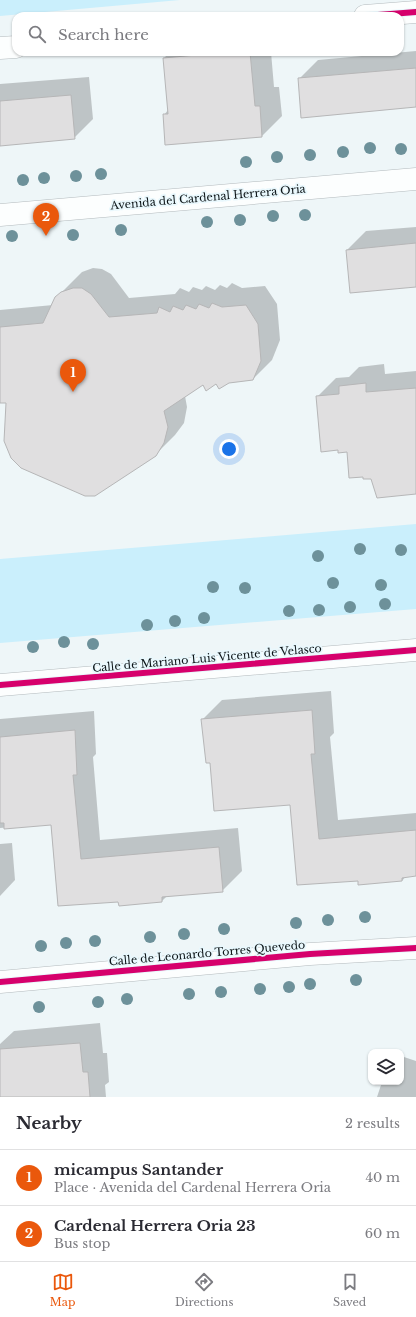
<!DOCTYPE html>
<meta charset="utf-8">
<style>
body{margin:0;font-family:"Libre Baskerville",serif;background:#f7f7f7;color:#2b2b33}
.controls{position:absolute;right:12px;bottom:12px;display:grid;overflow:hidden;border-radius:8px;box-shadow:0 1px 3px #0004}
.controls button{width:36px;height:36px;display:grid;place-items:center;padding:0;border:0;border-bottom:1px solid #e1e1e2;background:#fff;color:#2b2b33;font:20px sans-serif}
.you{position:absolute;left:229px;top:449px;width:14px;height:14px;margin:-10px;border:3px solid #fff;border-radius:50%;background:#1a73e8;box-shadow:0 0 0 6px #1a73e833}
.badge{display:grid;place-items:center;width:26px;height:26px;border-radius:50%;background:#ea580c;color:#fff;font-size:13px;font-weight:700}
.pin{position:absolute;translate:-50% -33px;filter:drop-shadow(0 1px 2px #0008)}
.pin::after{content:'';position:absolute;top:21px;width:14px;height:12px;background:inherit;clip-path:polygon(0 0,100% 0,50% 100%)}
.list{margin:0;padding:0;list-style:none}
h2{display:flex;justify-content:space-between;align-items:center;height:52px;margin:0;padding:0 16px;font-size:17px}
h2 small{font-size:13px;font-weight:400;color:#7c7c81}
.list li{display:grid;grid-template-columns:26px 1fr auto;gap:12px;align-items:center;box-sizing:border-box;height:56px;padding:0 16px;border-top:1px solid #e1e1e2}
.list b{display:block;font-size:15px;white-space:nowrap}
.list p{margin:0;font-size:13px;white-space:nowrap;color:#7c7c81}
.list em{font-size:13px;font-style:normal;color:#7c7c81}
.icon{flex:none;width:22px;height:22px;fill:none;stroke:currentColor;stroke-width:2;stroke-linecap:round;stroke-linejoin:round}
.map{position:relative;flex:none;width:416px;height:1097px;overflow:hidden}
.search{position:absolute;background:#fff;box-shadow:0 1px 3px #0004;left:12px;right:12px;top:12px;height:44px;display:flex;align-items:center;gap:10px;box-sizing:border-box;padding:0 14px;border-radius:12px;color:#7c7c81;font-size:15px}
.sheet{height:164px;background:#fff}
nav{display:flex;justify-content:space-around;align-items:center;box-sizing:border-box;height:56px;border-top:1px solid #e1e1e2;background:#fff;font-size:11px;color:#7c7c81}
nav a{display:grid;justify-items:center;gap:2px}
nav .on{color:#ea580c}
.map>svg:first-child{display:block}
.park{fill:#caeffc}
.shadow{fill:#0003}
.building{fill:#e0dfe0;stroke:#b6b6b7}
.lines{fill:none;stroke-linecap:round;stroke-linejoin:round}
.street-casing{stroke:#b3babd;stroke-width:23}
.secondary-casing{stroke:#b3babd;stroke-width:23}
.street{stroke:#fcfefe;stroke-width:22}
.secondary{stroke:#fcfefe;stroke-width:22}
.cycleway-casing{stroke:#e9f8fd;stroke-width:8}
.cycleway{stroke:#d6006c;stroke-width:6}
.tree{fill:#6d919a}
.labels{text-anchor:middle;dominant-baseline:central;stroke-width:3.5;stroke-linejoin:round;paint-order:stroke}
.street-label{font-size:11px;fill:#0c1417;stroke:#e9f8fd}
</style>
<div class="map">
<svg width="416" height="1097" viewBox="0 0 416 1097">
<rect width="100%" height="100%" fill="#eef6f8"/>
<path class="park" d="M 0,0 L 180,0 L 0,16 Z
M 416,524 L 416,609 L 0,643 L 0,559 Z"/>
<path class="shadow" d="M 416,51 L 416,107 L 299,79 L 318,60 Z
M 170,52 L 271,52 L 274,87 L 279,87 L 282,116 L 262,136 L 166,144 L 164,115 L 168,110 L 164,58 Z
M 89,77 L 93,119 L 74,138 L 0,145 L 0,84 Z
M 416,227 L 416,286 L 347,250 L 366,231 Z
M 93,268 L 102,269 L 111,274 L 129,298 L 175,294 L 180,288 L 189,292 L 193,287 L 202,290 L 206,286 L 215,290 L 220,285 L 227,288 L 232,283 L 242,288 L 265,286 L 277,304 L 280,340 L 272,360 L 252,380 L 203,384 L 185,396 L 187,407 L 184,423 L 175,435 L 155,455 L 7,401 L 0,402 L 0,310 L 53,305 L 56,298 L 82,272 Z
M 384,364 L 385,374 L 416,371 L 416,493 L 371,478 L 348,451 L 317,397 L 336,378 L 349,377 L 359,367 Z
M 331,691 L 334,733 L 330,737 L 338,820 L 416,813 L 416,875 L 406,876 L 402,881 L 359,880 L 298,884 L 291,804 L 210,762 L 202,720 L 222,700 Z
M 94,711 L 96,754 L 93,757 L 100,840 L 238,828 L 242,871 L 222,891 L 167,896 L 162,901 L 119,901 L 58,905 L 51,824 L 0,828 L 0,719 Z
M 12,843 L 15,880 L 0,896 L 0,844 Z
M 100,1023 L 103,1053 L 107,1053 L 109,1082 L 105,1085 L 106,1097 L 0,1097 L 0,1044 L 14,1031 Z
M 401,1056 L 416,1061 L 416,1097 L 377,1097 L 382,1082 L 401,1082 Z"/>
<path class="building" d="M 230,52 L 250,52 L 255,106 L 260,106 L 262,137 L 165,145 L 163,114 L 168,114 L 163,58 Z
M 416,68 L 416,107 L 301,118 L 298,78 Z
M 71,95 L 75,139 L 0,146 L 0,101 Z
M 416,243 L 416,287 L 350,293 L 346,250 Z
M 73,288 L 82,288 L 91,294 L 109,317 L 157,313 L 159,307 L 170,312 L 173,306 L 183,310 L 186,305 L 196,309 L 199,304 L 209,308 L 212,303 L 222,307 L 246,305 L 258,324 L 261,361 L 253,380 L 229,383 L 219,389 L 216,384 L 206,391 L 203,385 L 164,411 L 168,427 L 164,443 L 156,456 L 95,496 L 85,496 L 21,468 L 11,458 L 4,441 L 6,403 L 0,403 L 0,327 L 43,323 L 55,297 L 61,292 Z
M 366,383 L 366,392 L 416,388 L 416,494 L 377,498 L 371,479 L 363,479 L 363,477 L 349,478 L 347,452 L 338,453 L 338,450 L 321,452 L 316,396 L 339,394 L 339,386 Z
M 312,710 L 315,754 L 311,754 L 319,839 L 416,830 L 416,876 L 402,878 L 402,881 L 358,885 L 358,881 L 297,885 L 290,805 L 214,811 L 210,763 L 206,763 L 201,719 Z
M 75,730 L 77,775 L 73,775 L 81,859 L 219,847 L 223,892 L 162,897 L 162,902 L 140,904 L 119,906 L 118,902 L 58,906 L 51,825 L 4,829 L 4,823 L 0,823 L 0,737 Z
M 80,1043 L 83,1072 L 88,1072 L 90,1097 L 0,1097 L 0,1049 Z"/>
<g class="lines">
<defs>
<path id="street" d="M 365,16 L 416,12
M 0,48 L 16,47
M 0,685 L 416,650
M 0,982 L 310,954 L 416,948"/>
<path id="secondary" d="M 0,215 L 416,179"/>
</defs>
<use href="#street" class="street-casing"/>
<use href="#secondary" class="secondary-casing"/>
<use href="#street" class="street"/>
<use href="#secondary" class="secondary"/>
<defs>
<path id="cycleway" d="M 365,16 L 416,12
M 0,685 L 416,650
M 0,982 L 310,954 L 416,948"/>
</defs>
<use href="#cycleway" class="cycleway-casing"/>
<use href="#cycleway" class="cycleway"/>
</g>
<g class="tree">
<circle cx="370" cy="148" r="6"/>
<circle cx="401" cy="149" r="6"/>
<circle cx="343" cy="152" r="6"/>
<circle cx="310" cy="155" r="6"/>
<circle cx="277" cy="157" r="6"/>
<circle cx="246" cy="162" r="6"/>
<circle cx="101" cy="174" r="6"/>
<circle cx="76" cy="176" r="6"/>
<circle cx="44" cy="178" r="6"/>
<circle cx="23" cy="180" r="6"/>
<circle cx="305" cy="215" r="6"/>
<circle cx="273" cy="216" r="6"/>
<circle cx="240" cy="220" r="6"/>
<circle cx="207" cy="222" r="6"/>
<circle cx="121" cy="230" r="6"/>
<circle cx="73" cy="235" r="6"/>
<circle cx="12" cy="236" r="6"/>
<circle cx="360" cy="549" r="6"/>
<circle cx="401" cy="550" r="6"/>
<circle cx="318" cy="556" r="6"/>
<circle cx="333" cy="583" r="6"/>
<circle cx="381" cy="585" r="6"/>
<circle cx="213" cy="587" r="6"/>
<circle cx="245" cy="588" r="6"/>
<circle cx="385" cy="604" r="6"/>
<circle cx="350" cy="607" r="6"/>
<circle cx="319" cy="610" r="6"/>
<circle cx="289" cy="611" r="6"/>
<circle cx="204" cy="618" r="6"/>
<circle cx="175" cy="621" r="6"/>
<circle cx="147" cy="625" r="6"/>
<circle cx="64" cy="642" r="6"/>
<circle cx="93" cy="644" r="6"/>
<circle cx="33" cy="647" r="6"/>
<circle cx="365" cy="917" r="6"/>
<circle cx="328" cy="920" r="6"/>
<circle cx="296" cy="923" r="6"/>
<circle cx="224" cy="929" r="6"/>
<circle cx="184" cy="934" r="6"/>
<circle cx="150" cy="937" r="6"/>
<circle cx="95" cy="941" r="6"/>
<circle cx="66" cy="943" r="6"/>
<circle cx="41" cy="946" r="6"/>
<circle cx="356" cy="980" r="6"/>
<circle cx="310" cy="984" r="6"/>
<circle cx="289" cy="987" r="6"/>
<circle cx="260" cy="989" r="6"/>
<circle cx="221" cy="992" r="6"/>
<circle cx="189" cy="994" r="6"/>
<circle cx="127" cy="999" r="6"/>
<circle cx="98" cy="1002" r="6"/>
<circle cx="39" cy="1007" r="6"/>
</g>
<g class="labels">
<g class="street-label">
<text transform="translate(208 197) rotate(-5)">Avenida del Cardenal Herrera Oria</text>
<text transform="translate(207 658) rotate(-5)">Calle de Mariano Luis Vicente de Velasco</text>
<text transform="translate(207 953) rotate(-5)">Calle de Leonardo Torres Quevedo</text>
</g>
</g>
</svg>
<div class="controls">
<button><svg class="icon" aria-label="layers" viewBox="0 0 24 24"><path d="M12 4l9 5-9 5-9-5zM3 14l9 5 9-5"/></svg></button>
</div>
<div class="you"></div>
<div class="pin badge" style="left:73px;top:392px">1</div>
<div class="pin badge" style="left:46px;top:236px">2</div>
<div class="search"><svg class="icon" aria-label="search" viewBox="0 0 24 24"><circle cx="10" cy="10" r="6"/><path d="M15 15l6 6"/></svg>Search here</div>
</div>
<section class="sheet">
<h2>Nearby<small>2 results</small></h2>
<ul class="list">
<li><span class="badge">1</span><div><b>micampus Santander</b><p>Place · Avenida del Cardenal Herrera Oria</p></div><em>40 m</em></li>
<li><span class="badge">2</span><div><b>Cardenal Herrera Oria 23</b><p>Bus stop</p></div><em>60 m</em></li>
</ul>
</section>
<nav>
<a class="on"><svg class="icon" aria-label="map" viewBox="0 0 24 24"><path d="M3 6l6-2 6 2 6-2v14l-6 2-6-2-6 2zM9 4v14M15 6v14"/></svg>Map</a>
<a><svg class="icon" aria-label="directions" viewBox="0 0 24 24"><path d="M12 3l9 9-9 9-9-9zM9 14v-3h6M13 9l2 2-2 2"/></svg>Directions</a>
<a><svg class="icon" aria-label="saved" viewBox="0 0 24 24"><path d="M7 4h10v16l-5-4-5 4z"/></svg>Saved</a>
</nav>
